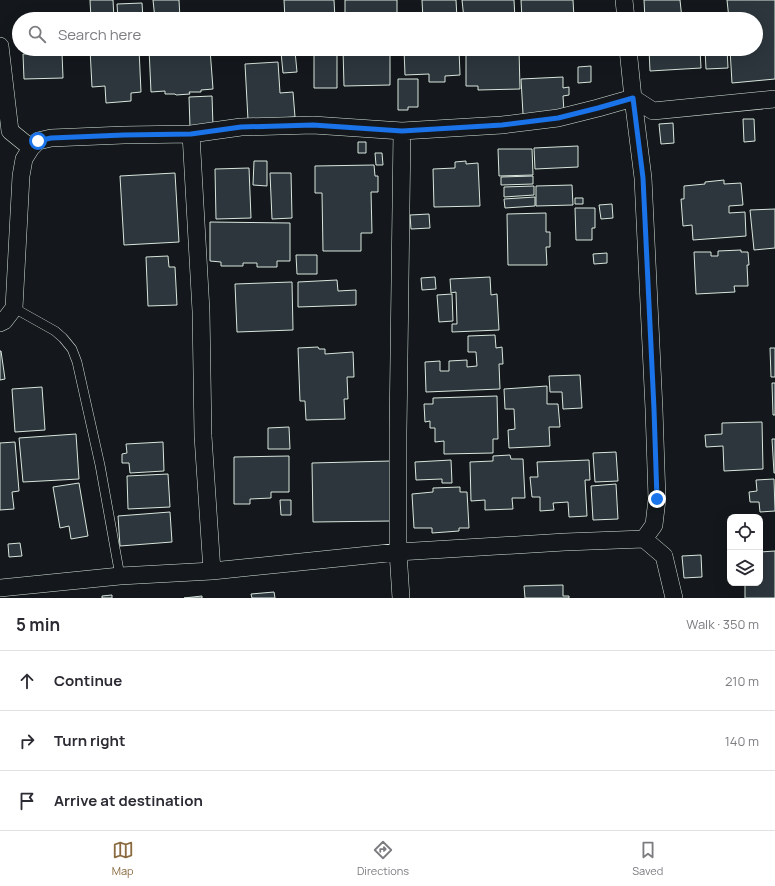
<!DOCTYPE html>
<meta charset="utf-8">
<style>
body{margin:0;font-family:Manrope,sans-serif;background:#f2f2f3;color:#2b2b33}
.controls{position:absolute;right:12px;bottom:12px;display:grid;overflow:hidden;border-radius:8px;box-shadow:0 4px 16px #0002}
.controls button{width:36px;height:36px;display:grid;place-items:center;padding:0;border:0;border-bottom:1px solid #e1e1e2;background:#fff;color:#2b2b33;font:20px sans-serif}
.stop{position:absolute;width:12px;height:12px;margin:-9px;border:3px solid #1a73e8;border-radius:50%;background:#fff}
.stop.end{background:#1a73e8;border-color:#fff;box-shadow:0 1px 4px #0008}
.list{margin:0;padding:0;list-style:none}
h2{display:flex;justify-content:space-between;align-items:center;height:52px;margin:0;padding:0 16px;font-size:17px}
h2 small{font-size:13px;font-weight:400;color:#7c7c81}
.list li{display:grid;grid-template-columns:26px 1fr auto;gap:12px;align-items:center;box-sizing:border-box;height:60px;padding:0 16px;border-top:1px solid #e1e1e2}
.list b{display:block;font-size:15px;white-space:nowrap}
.list em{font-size:13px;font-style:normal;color:#7c7c81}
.icon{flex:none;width:22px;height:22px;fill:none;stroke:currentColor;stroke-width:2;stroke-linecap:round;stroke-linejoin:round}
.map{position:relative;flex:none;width:775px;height:598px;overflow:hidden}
.search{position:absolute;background:#fff;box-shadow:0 4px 16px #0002;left:12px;right:12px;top:12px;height:44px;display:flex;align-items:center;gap:10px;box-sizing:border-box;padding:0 14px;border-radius:22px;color:#7c7c81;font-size:15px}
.sheet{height:232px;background:#fff}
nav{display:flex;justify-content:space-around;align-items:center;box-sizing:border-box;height:56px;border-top:1px solid #e1e1e2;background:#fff;font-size:11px;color:#7c7c81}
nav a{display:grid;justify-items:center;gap:2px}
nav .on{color:#8a6a3f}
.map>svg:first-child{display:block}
.building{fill:#2c363c;stroke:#d8e6dc}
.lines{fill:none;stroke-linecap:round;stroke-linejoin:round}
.lane-casing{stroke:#d8e6dc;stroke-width:10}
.street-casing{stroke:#d8e6dc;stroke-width:18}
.lane{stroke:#14181c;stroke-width:9}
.street{stroke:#14181c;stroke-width:17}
.route{stroke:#1a73e8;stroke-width:5}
</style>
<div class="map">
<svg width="775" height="598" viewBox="0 0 775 598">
<rect width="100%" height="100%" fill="#14181c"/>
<path class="building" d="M 90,0 L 113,0 L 114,19 L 91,19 Z
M 153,0 L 179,0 L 180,19 L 155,19 Z
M 284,0 L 334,0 L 335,19 L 285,19 Z
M 345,0 L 397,0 L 397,19 L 345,19 Z
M 422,0 L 456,0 L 457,19 L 423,19 Z
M 462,0 L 514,0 L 515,19 L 464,19 Z
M 521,0 L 573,0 L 574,18 L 522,19 Z
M 644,0 L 680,0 L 682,19 L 645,19 Z
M 727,0 L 775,0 L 775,79 L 732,83 L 730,49 L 756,49 L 756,19 L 729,19 Z
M 142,3 L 143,19 L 118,19 L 117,4 Z
M 90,49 L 139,49 L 141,92 L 131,93 L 131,101 L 106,103 L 105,86 L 92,87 Z
M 149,49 L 210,49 L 213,89 L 201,90 L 201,92 L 189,92 L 190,94 L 176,95 L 175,94 L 165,94 L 165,91 L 151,92 Z
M 314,49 L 337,49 L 337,88 L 314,88 Z
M 343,49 L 390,49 L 390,85 L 344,86 Z
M 404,49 L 459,49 L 460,75 L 445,76 L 445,82 L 429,82 L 429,74 L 405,75 Z
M 466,49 L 519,49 L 520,89 L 478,90 L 478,86 L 466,86 Z
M 649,49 L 700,49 L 701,68 L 650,71 Z
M 705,49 L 727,49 L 728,68 L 706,69 Z
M 295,51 L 297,72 L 283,73 L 281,52 Z
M 62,53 L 63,78 L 24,79 L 23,54 Z
M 278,62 L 280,93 L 293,92 L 295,117 L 248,120 L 245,64 Z
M 591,66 L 591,82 L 578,83 L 578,67 Z
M 563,77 L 563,88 L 569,87 L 569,95 L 563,96 L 564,112 L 523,114 L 521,79 Z
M 398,79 L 418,79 L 418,107 L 408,107 L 408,110 L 398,110 Z
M 212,96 L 213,126 L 190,127 L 189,97 Z
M 743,119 L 754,119 L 755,141 L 744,142 Z
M 673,123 L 674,143 L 661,144 L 659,124 Z
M 358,142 L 366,142 L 366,153 L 358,153 Z
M 578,146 L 578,167 L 535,169 L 534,148 Z
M 498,149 L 532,149 L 533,175 L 499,176 Z
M 375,153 L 382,153 L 383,165 L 376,165 Z
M 254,161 L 267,161 L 267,186 L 253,185 Z
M 466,161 L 466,164 L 478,163 L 480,206 L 434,207 L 433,169 L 455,168 L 455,162 Z
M 374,165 L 375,176 L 378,176 L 378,192 L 371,192 L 372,233 L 361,233 L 361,251 L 323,251 L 322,193 L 315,193 L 315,166 Z
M 249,168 L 251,218 L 216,219 L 215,169 Z
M 175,173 L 179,242 L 124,245 L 120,176 Z
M 270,173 L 291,173 L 292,218 L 272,219 Z
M 533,176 L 533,184 L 501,185 L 501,177 Z
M 724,180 L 724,184 L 741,183 L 743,205 L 729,206 L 729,213 L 745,212 L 746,236 L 693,240 L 692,225 L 683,226 L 681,199 L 684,199 L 684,186 L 705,184 L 705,182 Z
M 572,185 L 573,205 L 536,206 L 536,186 Z
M 534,186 L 534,195 L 504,197 L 504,187 Z
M 535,197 L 535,206 L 505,208 L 504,199 Z
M 575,198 L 583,198 L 583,204 L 575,204 Z
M 612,204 L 613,218 L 601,219 L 599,205 Z
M 575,208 L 595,208 L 595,228 L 592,228 L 592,240 L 576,240 Z
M 775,209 L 775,248 L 754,250 L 750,210 Z
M 546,213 L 546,232 L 550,232 L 550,247 L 546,247 L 547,265 L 508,265 L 507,214 Z
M 429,214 L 430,228 L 411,229 L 410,215 Z
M 210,222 L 290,223 L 290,261 L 277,261 L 277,267 L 257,267 L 257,263 L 243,263 L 243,266 L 221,266 L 221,262 L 210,261 Z
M 741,250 L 741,252 L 748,252 L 749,265 L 747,265 L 748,286 L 734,286 L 735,292 L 696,294 L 694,252 L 711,252 L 711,256 L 718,256 L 718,251 Z
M 607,253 L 607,263 L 594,264 L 593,254 Z
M 296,255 L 317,255 L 317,274 L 297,274 Z
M 168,256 L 169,267 L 175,267 L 177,305 L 148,306 L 146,257 Z
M 435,277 L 436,289 L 422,290 L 421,278 Z
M 490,277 L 491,295 L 497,294 L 499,330 L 452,332 L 452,324 L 457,324 L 456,292 L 451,293 L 450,279 Z
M 337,280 L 338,291 L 356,290 L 356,305 L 298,307 L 298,282 Z
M 292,282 L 293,330 L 237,332 L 235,284 Z
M 452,294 L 453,321 L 439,322 L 437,295 Z
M 495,335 L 496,348 L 502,347 L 503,364 L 499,364 L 500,389 L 426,392 L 425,362 L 440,361 L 440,371 L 449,371 L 449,361 L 467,360 L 467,367 L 477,366 L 476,352 L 468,352 L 468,336 Z
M 318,347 L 319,349 L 325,349 L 325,354 L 353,352 L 354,377 L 347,377 L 348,399 L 344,399 L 345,419 L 306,420 L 305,401 L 300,401 L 298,348 Z
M 770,348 L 775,348 L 775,377 L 771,377 Z
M 0,351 L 1,351 L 5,379 L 0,380 Z
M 580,375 L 582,408 L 563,409 L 562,392 L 550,392 L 549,376 Z
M 772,383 L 775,383 L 775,415 L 773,415 Z
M 547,386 L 547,404 L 558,404 L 560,427 L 549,427 L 550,446 L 509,448 L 508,430 L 515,429 L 514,409 L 505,409 L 504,389 Z
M 42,387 L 45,430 L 15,432 L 12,389 Z
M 497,396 L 498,439 L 493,439 L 493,453 L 444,454 L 444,441 L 435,442 L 435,428 L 430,428 L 430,421 L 425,422 L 424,404 L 433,404 L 433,398 Z
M 762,422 L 763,469 L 724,471 L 723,446 L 706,447 L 705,435 L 722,434 L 722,423 Z
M 289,427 L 290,449 L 268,449 L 268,428 Z
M 76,434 L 79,479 L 23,482 L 19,438 Z
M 772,439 L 775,439 L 775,473 L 774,473 Z
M 15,442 L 19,491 L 12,492 L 14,509 L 0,510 L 0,443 Z
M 163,442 L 164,471 L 130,473 L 129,463 L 122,463 L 122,454 L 127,453 L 126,444 Z
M 616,452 L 618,481 L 595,482 L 593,453 Z
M 510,455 L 511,459 L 523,459 L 525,498 L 512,498 L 513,509 L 485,510 L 485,500 L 471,501 L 470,462 L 493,461 L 493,456 Z
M 289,456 L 289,492 L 271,492 L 271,498 L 250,499 L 250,504 L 234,504 L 234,457 Z
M 451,460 L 452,483 L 442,483 L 442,479 L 416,480 L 415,462 Z
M 589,460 L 590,480 L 585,480 L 587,516 L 569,517 L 568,502 L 553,503 L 554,510 L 540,511 L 540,497 L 532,497 L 530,477 L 538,477 L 537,462 Z
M 391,461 L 392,521 L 313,522 L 312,463 Z
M 168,474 L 170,507 L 128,509 L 127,476 Z
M 774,479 L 775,511 L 760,512 L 759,502 L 750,502 L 749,492 L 757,491 L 756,480 Z
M 79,483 L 88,536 L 71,539 L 69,526 L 60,528 L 53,487 Z
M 616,484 L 618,519 L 593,520 L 591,486 Z
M 460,487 L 460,492 L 467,492 L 469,528 L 459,528 L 459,531 L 432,533 L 432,528 L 414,528 L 412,494 L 433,492 L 433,488 Z
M 280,500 L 291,500 L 291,515 L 281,515 Z
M 170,512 L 172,542 L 120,546 L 118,516 Z
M 20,543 L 22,556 L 9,557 L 8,544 Z
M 775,551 L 775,598 L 745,598 L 745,583 L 760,583 L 760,552 Z
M 701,555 L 702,577 L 684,578 L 682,556 Z
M 563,585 L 563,596 L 569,596 L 569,598 L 525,598 L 524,586 Z
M 274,592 L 275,598 L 252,598 L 251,594 Z
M 112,595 L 112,598 L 102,598 L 102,596 Z
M 202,596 L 202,598 L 184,598 Z"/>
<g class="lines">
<defs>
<path id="lane" d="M 14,308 L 55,331 L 63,338 L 72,349 L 77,362 L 100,465 L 120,576"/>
<path id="street" d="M 624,0 L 626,19
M 0,46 L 10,131 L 31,148
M 628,49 L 633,98 L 643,178 L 654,409 L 657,499 L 654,525 L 644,539
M 191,134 L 201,311 L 203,436 L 212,571
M 0,323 L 4,321 L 14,308 L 21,176 L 24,159 L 31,148 L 38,141 L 51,138 L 124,135 L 191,134 L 241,127 L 313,125 L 402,131 L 502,125 L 558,118 L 598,108 L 633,98 L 653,111 L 775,99
M 0,588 L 120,576 L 212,571 L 398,552 L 565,542 L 644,539 L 664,556 L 674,598
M 401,598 L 398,552 L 398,432 L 402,131"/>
</defs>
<use href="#lane" class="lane-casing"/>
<use href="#street" class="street-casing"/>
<use href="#lane" class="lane"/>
<use href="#street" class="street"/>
</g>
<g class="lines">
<path class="route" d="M 38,141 L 51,138 L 124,135 L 191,134 L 241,127 L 313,125 L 402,131 L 502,125 L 558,118 L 598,108 L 633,98 L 643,178 L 654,409 L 657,499"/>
</g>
</svg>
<div class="controls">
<button><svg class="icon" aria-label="locate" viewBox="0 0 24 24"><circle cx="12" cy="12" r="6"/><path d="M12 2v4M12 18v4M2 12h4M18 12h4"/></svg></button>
<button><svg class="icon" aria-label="layers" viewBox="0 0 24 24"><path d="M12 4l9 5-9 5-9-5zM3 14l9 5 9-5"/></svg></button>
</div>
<div class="stop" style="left:38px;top:141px"></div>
<div class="stop end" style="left:657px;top:499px"></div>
<div class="search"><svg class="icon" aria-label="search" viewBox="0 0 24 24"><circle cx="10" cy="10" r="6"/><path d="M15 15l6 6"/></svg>Search here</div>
</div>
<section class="sheet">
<h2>5 min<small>Walk · 350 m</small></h2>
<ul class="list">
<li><svg class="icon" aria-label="ahead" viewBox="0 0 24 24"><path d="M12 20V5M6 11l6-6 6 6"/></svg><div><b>Continue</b></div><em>210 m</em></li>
<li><svg class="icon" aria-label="right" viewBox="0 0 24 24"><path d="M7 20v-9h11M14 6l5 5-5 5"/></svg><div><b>Turn right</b></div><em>140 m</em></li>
<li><svg class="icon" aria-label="arrive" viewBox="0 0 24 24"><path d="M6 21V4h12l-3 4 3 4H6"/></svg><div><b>Arrive at destination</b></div></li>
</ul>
</section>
<nav>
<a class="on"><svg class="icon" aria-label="map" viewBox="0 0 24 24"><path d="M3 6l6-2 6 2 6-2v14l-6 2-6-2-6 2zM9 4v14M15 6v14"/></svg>Map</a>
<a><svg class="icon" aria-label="directions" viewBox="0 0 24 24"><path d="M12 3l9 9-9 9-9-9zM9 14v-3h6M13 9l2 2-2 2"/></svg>Directions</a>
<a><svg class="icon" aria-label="saved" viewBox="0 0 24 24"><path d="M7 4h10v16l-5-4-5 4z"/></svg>Saved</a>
</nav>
